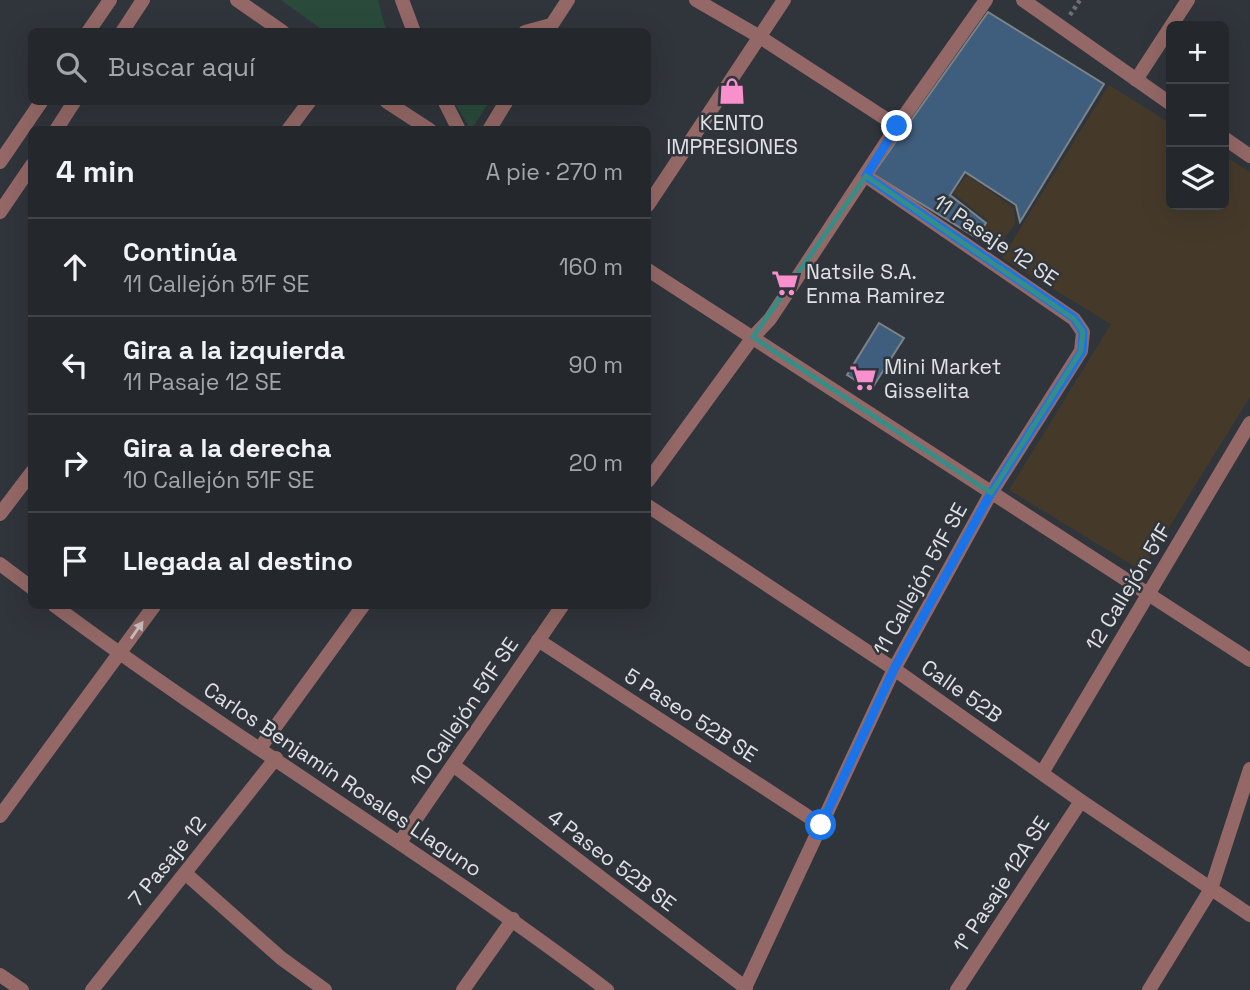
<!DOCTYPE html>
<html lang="es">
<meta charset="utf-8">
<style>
body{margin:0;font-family:"Space Grotesk",sans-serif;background:#2c3034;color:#f1f3f6}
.controls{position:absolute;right:21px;top:21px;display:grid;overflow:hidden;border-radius:10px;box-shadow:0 7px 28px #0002}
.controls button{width:63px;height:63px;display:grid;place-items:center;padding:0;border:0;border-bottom:2px solid #414448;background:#24282c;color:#f1f3f6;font:35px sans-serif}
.stop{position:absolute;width:21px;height:21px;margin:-16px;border:5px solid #1a73e8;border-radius:50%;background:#fff}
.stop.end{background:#1a73e8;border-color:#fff;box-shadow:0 2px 7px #0008}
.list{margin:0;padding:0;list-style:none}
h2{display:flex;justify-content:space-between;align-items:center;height:91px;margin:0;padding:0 28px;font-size:30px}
h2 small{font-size:23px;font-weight:400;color:#a3a6a9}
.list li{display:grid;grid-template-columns:46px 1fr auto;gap:21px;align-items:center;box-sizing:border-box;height:98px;padding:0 28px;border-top:2px solid #414448}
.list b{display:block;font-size:26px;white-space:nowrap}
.list p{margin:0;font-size:23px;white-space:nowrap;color:#a3a6a9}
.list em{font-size:23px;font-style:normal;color:#a3a6a9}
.icon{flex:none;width:38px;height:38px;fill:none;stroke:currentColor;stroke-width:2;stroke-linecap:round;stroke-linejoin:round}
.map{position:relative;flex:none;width:1250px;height:990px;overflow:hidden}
.search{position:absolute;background:#24282c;box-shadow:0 7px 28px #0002;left:28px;top:28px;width:623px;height:77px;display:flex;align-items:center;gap:18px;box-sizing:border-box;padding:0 24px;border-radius:10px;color:#a3a6a9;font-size:26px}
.panel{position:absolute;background:#24282c;box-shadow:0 7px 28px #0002;left:28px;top:126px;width:623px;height:483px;border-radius:10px}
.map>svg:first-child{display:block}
.education{fill:#453a2a}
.green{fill:#2a4b3c}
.building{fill:#3f5e7d;stroke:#7c8389;stroke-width:2}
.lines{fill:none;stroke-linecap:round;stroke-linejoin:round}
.path{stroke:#6c7076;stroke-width:4.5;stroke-dasharray:3.5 3.5;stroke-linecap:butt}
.minor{stroke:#936866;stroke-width:14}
.tertiary{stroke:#936866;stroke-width:14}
.oneway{fill:#c8bdc0}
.route{stroke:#1a73e8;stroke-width:9}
.marked{fill:none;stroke:#388c86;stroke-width:5;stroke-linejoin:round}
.labels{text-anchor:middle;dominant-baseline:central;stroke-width:5;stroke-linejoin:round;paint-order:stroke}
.poi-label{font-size:21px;fill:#dee2e6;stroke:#30353b;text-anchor:start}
.street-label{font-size:21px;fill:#dee2e6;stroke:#30353b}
</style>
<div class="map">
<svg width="1250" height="990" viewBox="0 0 1250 990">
<rect width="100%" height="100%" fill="#30353b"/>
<path class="education" d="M 1109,85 L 1171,124 L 1171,205 L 1224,205 L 1224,156 L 1250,172 L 1250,397 L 1142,571 L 1009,490 L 1111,324 L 1002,258 Z
M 967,175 L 1014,208 L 1015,224 L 998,247 L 979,239 L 988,221 L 953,193 Z"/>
<path class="green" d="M 281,0 L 378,0 L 386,31 L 324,31 Z
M 454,102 L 489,102 L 471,130 Z"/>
<path class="building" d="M 988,12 L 1104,84 L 1020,222 L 1016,205 L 965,172 L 950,195 L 986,223 L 977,238 L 873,174 Z
M 879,323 L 904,338 L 871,390 L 847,375 Z"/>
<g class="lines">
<path class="path" d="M 1070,15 L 1080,0"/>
<path class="minor" d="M 237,0 L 283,32
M 402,0 L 414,32
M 696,0 L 760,37 L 897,126
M 1023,0 L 1171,104
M 525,32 L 551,25
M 547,32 L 568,0
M 1136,80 L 1188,0
M 387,102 L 430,130
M 445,102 L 459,130
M 288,130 L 309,102
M 489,130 L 506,102
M 1224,138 L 1250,156
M 648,205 L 784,0
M 648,270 L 1250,660
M 648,481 L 753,337 L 770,319 L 897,126 L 986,0
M 648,506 L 894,669 L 1081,801 L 1250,915
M 0,514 L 32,472
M 0,564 L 32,588
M 55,606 C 235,740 428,854 607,990
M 538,640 L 821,825
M 260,748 L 363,606
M 453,765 L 746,988
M 1042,773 L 1250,423
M 0,816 L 154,606
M 400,842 L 562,606
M 185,873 L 281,958 L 325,990
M 0,975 L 22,990
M 92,990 L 276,758
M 463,990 L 513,919
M 744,990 L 894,669 L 991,493 L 1081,351 L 1083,332 L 1074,319 L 866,176
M 957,990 L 1081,801
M 1149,990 L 1211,889 L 1250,769"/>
<path class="tertiary" d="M 88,32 L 110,0
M 122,32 L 143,0
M 56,130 L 74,102
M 0,162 L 41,102
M 0,212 L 32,165"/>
</g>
<defs><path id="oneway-solid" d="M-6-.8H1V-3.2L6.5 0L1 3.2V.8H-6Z" transform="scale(1.75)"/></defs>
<use class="oneway" href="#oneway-solid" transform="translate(137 630) rotate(-55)"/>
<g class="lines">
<path class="route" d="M 821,825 L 894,669 L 991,493 L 1082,351 L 1083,332 L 1074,318 L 866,176 L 897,126"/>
</g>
<path class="marked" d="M 866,176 L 1074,319 L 1083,332 L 1081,351 L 991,493 L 753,337 Z"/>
<defs>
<symbol id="shop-bare" viewBox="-9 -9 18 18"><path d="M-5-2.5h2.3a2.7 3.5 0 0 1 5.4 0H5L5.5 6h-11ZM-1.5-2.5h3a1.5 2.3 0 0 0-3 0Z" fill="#f790cd" stroke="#30353b" stroke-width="2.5" paint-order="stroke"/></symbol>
<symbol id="supermarket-bare" viewBox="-9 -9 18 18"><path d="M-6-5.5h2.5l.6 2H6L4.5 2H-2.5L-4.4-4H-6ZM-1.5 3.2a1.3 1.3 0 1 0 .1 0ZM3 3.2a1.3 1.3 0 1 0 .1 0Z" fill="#f790cd" stroke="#30353b" stroke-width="2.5" paint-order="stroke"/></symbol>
</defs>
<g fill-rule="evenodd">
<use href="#shop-bare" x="713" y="72" width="38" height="38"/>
<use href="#supermarket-bare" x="766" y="264" width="38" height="38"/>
<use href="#supermarket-bare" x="844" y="359" width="38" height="38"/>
</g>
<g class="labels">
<g class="poi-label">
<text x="732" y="122" text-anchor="middle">KENTO<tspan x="732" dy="24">IMPRESIONES</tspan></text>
<text x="806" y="271">Natsile S.A.<tspan x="806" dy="24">Enma Ramirez</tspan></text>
<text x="884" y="366">Mini Market<tspan x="884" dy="24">Gisselita</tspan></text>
</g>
<g class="street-label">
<text transform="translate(996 240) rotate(34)">11 Pasaje 12 SE</text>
<text transform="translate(920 579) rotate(-61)">11 Callejón 51F SE</text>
<text transform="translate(1128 587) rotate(-59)">12 Callejón 51F</text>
<text transform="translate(962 691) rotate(35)">Calle 52B</text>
<text transform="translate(464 712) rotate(-56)">10 Callejón 51F SE</text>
<text transform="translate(691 715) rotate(33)">5 Paseo 52B SE</text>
<text transform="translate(343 779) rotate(34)">Carlos Benjamín Rosales Llaguno</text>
<text transform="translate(612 860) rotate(37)">4 Paseo 52B SE</text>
<text transform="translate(167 861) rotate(-51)">7 Pasaje 12</text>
<text transform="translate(1001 884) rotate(-57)">1° Pasaje 12A SE</text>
</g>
</g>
</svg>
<div class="controls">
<button>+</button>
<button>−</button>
<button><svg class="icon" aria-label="layers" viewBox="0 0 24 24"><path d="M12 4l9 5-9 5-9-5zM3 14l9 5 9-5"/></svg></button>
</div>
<div class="stop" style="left:821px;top:825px"></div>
<div class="stop end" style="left:897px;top:126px"></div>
<div class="search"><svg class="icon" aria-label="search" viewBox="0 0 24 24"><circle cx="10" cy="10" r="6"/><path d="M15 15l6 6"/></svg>Buscar aquí</div>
<section class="panel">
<h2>4 min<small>A pie · 270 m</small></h2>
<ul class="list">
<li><svg class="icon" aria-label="ahead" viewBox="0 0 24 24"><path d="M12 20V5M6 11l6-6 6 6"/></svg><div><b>Continúa</b><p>11 Callejón 51F SE</p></div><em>160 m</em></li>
<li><svg class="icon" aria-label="left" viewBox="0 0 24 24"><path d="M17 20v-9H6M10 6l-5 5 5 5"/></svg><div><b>Gira a la izquierda</b><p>11 Pasaje 12 SE</p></div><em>90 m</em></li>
<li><svg class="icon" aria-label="right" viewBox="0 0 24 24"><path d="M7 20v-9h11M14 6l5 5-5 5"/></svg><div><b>Gira a la derecha</b><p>10 Callejón 51F SE</p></div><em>20 m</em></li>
<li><svg class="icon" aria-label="arrive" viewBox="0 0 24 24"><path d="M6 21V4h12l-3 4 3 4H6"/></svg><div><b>Llegada al destino</b></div></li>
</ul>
</section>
</div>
